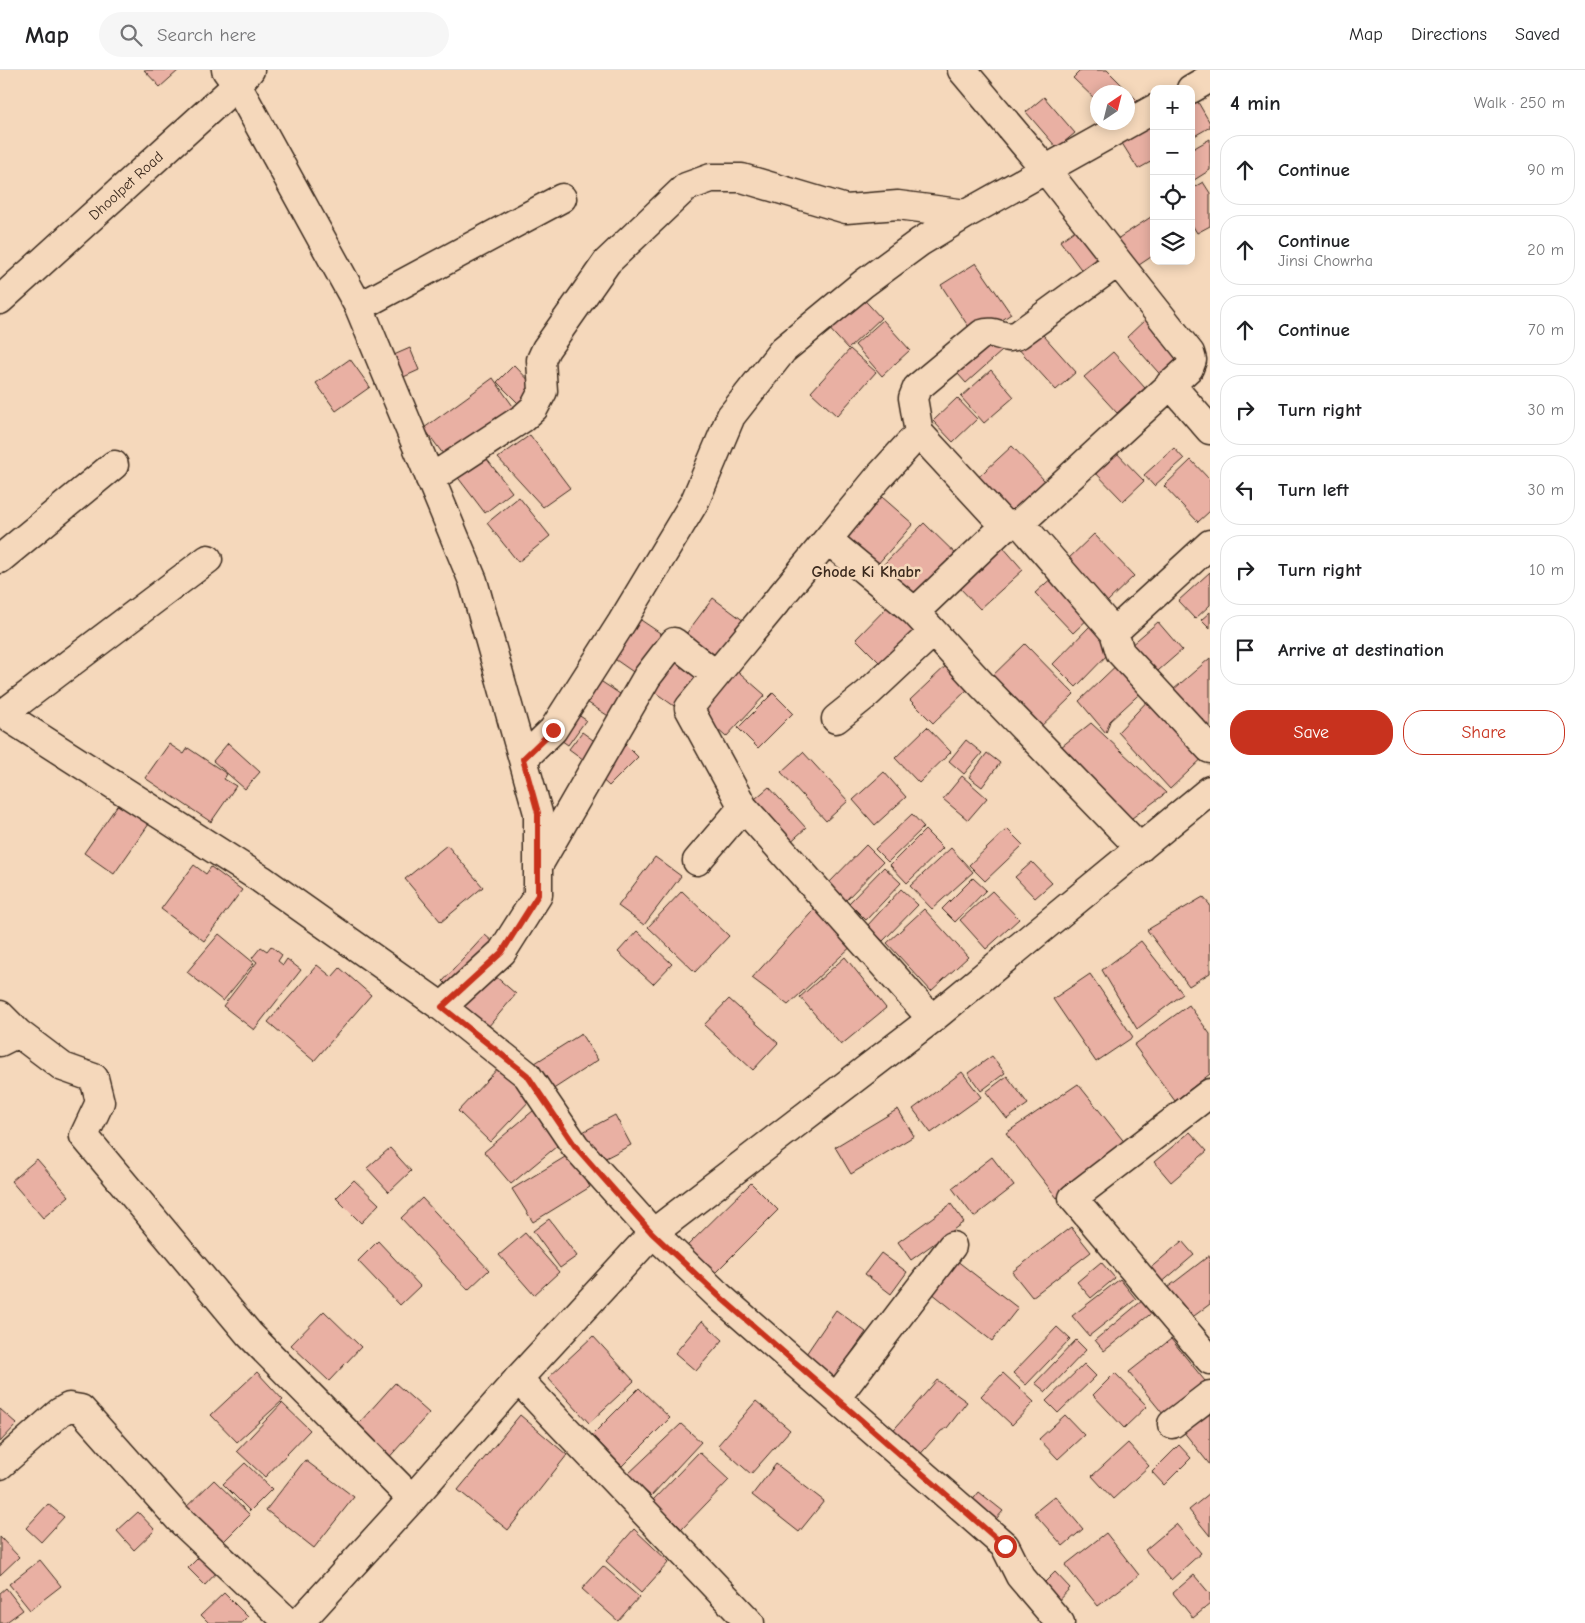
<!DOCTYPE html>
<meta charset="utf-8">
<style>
body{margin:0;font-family:"Comic Neue",sans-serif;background:#f6f6f6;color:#202124}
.controls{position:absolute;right:15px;top:15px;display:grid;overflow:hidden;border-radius:10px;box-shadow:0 2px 12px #0003}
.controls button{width:45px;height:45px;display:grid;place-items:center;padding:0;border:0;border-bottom:1px solid #e0e0e0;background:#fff;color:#202124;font:25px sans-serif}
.compass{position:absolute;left:1090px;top:15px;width:45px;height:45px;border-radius:50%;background:#fff;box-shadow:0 2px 12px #0003;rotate:35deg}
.stop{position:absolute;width:15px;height:15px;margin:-11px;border:4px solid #c8321e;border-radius:50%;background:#fff}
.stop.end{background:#c8321e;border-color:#fff;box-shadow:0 1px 5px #0008}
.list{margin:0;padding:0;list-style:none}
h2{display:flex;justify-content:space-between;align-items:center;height:65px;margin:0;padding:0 20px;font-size:21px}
h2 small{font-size:16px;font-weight:400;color:#757577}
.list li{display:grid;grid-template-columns:32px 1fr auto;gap:15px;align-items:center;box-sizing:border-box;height:70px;margin:0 10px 10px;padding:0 10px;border:1px solid #e0e0e0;border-radius:20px}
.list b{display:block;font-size:19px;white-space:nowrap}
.list p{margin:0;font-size:16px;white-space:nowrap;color:#757577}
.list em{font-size:16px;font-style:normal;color:#757577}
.actions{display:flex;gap:10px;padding:15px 20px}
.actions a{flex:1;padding:11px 0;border:1px solid #c8321e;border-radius:20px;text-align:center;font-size:18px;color:#c8321e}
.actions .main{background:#c8321e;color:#fff}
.icon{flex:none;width:28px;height:28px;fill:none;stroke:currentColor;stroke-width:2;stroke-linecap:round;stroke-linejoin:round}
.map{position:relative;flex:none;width:1210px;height:1553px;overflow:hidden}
header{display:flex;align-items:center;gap:30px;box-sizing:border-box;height:70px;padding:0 25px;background:#fff;border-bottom:1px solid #e0e0e0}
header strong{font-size:24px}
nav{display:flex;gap:28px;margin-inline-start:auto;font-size:18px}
.search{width:350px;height:45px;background:#f6f6f6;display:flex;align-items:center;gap:12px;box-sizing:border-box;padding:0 18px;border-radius:28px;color:#757577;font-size:19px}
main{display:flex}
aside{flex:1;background:#fff}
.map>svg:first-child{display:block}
.building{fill:#e9b0a3;stroke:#3b2a1e}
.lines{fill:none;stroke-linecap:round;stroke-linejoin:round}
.street-casing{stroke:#3b2a1e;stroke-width:31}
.secondary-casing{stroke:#3b2a1e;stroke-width:31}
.street{stroke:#f5d8bb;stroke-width:28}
.secondary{stroke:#f5d8bb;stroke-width:28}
.route{stroke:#c8321e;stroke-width:6}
.labels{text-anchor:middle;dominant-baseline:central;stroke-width:5;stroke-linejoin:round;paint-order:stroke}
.street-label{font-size:15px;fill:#3b2a1e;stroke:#f5d8bb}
.neighbourhood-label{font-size:16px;font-weight:bold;fill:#3b2a1e;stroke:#f5d8bb}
</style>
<header>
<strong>Map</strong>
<div class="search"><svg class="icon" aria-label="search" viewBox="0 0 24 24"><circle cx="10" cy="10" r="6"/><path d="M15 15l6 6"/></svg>Search here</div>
<nav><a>Map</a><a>Directions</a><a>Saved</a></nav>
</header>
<main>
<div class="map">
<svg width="1210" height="1553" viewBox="0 0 1210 1553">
<rect width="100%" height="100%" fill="#f5d8bb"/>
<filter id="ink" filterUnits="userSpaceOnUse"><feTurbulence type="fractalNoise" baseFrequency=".02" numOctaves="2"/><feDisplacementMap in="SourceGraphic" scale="10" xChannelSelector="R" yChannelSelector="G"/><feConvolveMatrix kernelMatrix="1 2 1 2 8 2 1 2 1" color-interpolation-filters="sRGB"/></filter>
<g filter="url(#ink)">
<path class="building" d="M 144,0 L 179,0 L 160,17 Z
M 1081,0 L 1107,0 L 1140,33 L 1128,46 L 1128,22 L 1098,22 L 1098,32 L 1073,8 Z
M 1044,27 L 1075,63 L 1057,78 L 1026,42 Z
M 1195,27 L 1210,53 L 1210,57 L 1191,68 L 1191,29 Z
M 1154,51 L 1154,90 L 1138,99 L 1120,70 Z
M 1210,69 L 1210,100 L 1191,112 L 1191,80 Z
M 1203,112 L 1210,123 L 1210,156 L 1197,163 L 1191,153 L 1191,119 Z
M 1154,145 L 1154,185 L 1133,199 L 1114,171 Z
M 1081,156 L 1104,188 L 1083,202 L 1060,171 Z
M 976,193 L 1011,244 L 976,268 L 941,215 Z
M 858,223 L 881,248 L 848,279 L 825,254 Z
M 1147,248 L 1186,292 L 1165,310 L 1127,267 Z
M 883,250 L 910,280 L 882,306 L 855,275 Z
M 1036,257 L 1076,302 L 1056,320 L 1015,275 Z
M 986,263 L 1002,281 L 966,313 L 950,295 Z
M 410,278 L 419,300 L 397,310 L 387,288 Z
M 850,279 L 876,302 L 837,346 L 811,322 Z
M 1113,282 L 1145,318 L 1117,343 L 1084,307 Z
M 350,289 L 370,317 L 336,341 L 316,313 Z
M 514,295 L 538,320 L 521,336 L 497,312 Z
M 991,300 L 1014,327 L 984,353 L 961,327 Z
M 493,308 L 515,339 L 446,388 L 424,358 Z
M 957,328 L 977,349 L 953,372 L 933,351 Z
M 530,365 L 570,418 L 543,437 L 498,388 Z
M 1012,376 L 1045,411 L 1004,448 L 972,413 Z
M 1112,378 L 1144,411 L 1123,431 L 1091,398 Z
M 1174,378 L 1184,389 L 1154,416 L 1144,405 Z
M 483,384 L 512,422 L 485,443 L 456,405 Z
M 1191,390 L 1210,410 L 1210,441 L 1198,452 L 1164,416 Z
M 874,420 L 913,454 L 876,496 L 837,463 Z
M 519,427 L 550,466 L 518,492 L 487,453 Z
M 924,453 L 963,491 L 922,533 L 883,495 Z
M 1094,464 L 1134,506 L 1106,533 L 1066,491 Z
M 1002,476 L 1023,500 L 980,539 L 958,516 Z
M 1210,502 L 1210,535 L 1195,549 L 1178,531 Z
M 1055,505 L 1092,545 L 1073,563 L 1035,523 Z
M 713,528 L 748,554 L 722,590 L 686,564 Z
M 893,531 L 925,562 L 887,600 L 856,569 Z
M 1210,542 L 1210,559 L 1201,550 Z
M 632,544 L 666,567 L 639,606 L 606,583 Z
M 1158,552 L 1182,580 L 1151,607 L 1123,582 Z
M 1090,556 L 1113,579 L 1076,617 L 1053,594 Z
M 1025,574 L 1074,624 L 1033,664 L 984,614 Z
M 675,582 L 707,605 L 681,641 L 649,618 Z
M 1124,588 L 1147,617 L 1110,651 L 1106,663 L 1079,631 Z
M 1210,588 L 1210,671 L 1166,626 Z
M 950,592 L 972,615 L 933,653 L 910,630 Z
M 733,597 L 765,625 L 726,667 L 695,639 Z
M 593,606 L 626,628 L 613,649 L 579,627 Z
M 773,623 L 793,643 L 758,678 L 738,658 Z
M 1154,624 L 1210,681 L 1170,719 L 1118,662 Z
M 572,641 L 586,650 L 568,675 L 555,666 Z
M 1091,653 L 1166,723 L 1128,751 L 1056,681 Z
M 927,657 L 951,682 L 919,713 L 895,688 Z
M 582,662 L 604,678 L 591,695 L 569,679 Z
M 966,670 L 982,683 L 964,704 L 949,691 Z
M 228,673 L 260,702 L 245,719 L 213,691 Z
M 169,674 L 184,684 L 188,678 L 227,704 L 224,709 L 236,716 L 211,752 L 145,708 Z
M 626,675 L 638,687 L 609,716 L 596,704 Z
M 803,682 L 848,731 L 826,751 L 781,702 Z
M 987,683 L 1000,693 L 982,717 L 969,707 Z
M 884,702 L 906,727 L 875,755 L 853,730 Z
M 962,706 L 987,728 L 968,750 L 943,729 Z
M 769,717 L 806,758 L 787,775 L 749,734 Z
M 119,733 L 149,754 L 114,804 L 84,783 Z
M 912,744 L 924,757 L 888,792 L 875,779 Z
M 1007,759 L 1023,775 L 985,811 L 969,795 Z
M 925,760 L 943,778 L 907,813 L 890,795 Z
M 447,775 L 483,817 L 441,852 L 405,809 Z
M 866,775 L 883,792 L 844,832 L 827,815 Z
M 951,778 L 973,802 L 932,839 L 910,816 Z
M 655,787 L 681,806 L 644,855 L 618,836 Z
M 1032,792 L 1052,813 L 1035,828 L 1015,807 Z
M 194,795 L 206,804 L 211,797 L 242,820 L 204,871 L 161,839 Z
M 884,797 L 901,813 L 866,850 L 849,833 Z
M 973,808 L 986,820 L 955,852 L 942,839 Z
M 901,819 L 918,835 L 883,871 L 867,856 Z
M 682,821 L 729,866 L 695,902 L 648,857 Z
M 992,821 L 1019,849 L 986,879 L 960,850 Z
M 1203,827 L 1210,835 L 1210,903 L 1189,916 L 1147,860 Z
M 820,833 L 855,873 L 788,935 L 752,908 Z
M 924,839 L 968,887 L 931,921 L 887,873 Z
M 637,861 L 672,894 L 653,914 L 618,882 Z
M 219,864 L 254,893 L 223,931 L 187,902 Z
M 485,865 L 500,878 L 456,924 L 443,911 Z
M 1141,871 L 1183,924 L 1137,959 L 1102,900 Z
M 271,876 L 282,885 L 278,891 L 283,895 L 287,889 L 301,900 L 254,960 L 223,936 L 257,892 L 252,888 L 261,877 L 267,881 Z
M 845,887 L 886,938 L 841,975 L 800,927 Z
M 317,895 L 332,907 L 340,898 L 371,925 L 314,991 L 268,952 Z
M 487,899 L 516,924 L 488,957 L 459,932 Z
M 1090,904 L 1133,967 L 1096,992 L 1053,929 Z
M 729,929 L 778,973 L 753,1000 L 704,955 Z
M 1189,935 L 1210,964 L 1210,1004 L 1175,1031 L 1134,975 Z
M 581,964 L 598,990 L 552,1020 L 535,993 Z
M 992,986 L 1005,1003 L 981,1021 L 968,1003 Z
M 502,994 L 534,1026 L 490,1072 L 458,1041 Z
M 962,1002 L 981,1027 L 931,1063 L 913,1039 Z
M 1007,1006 L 1028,1034 L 1007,1049 L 986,1022 Z
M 1078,1014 L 1126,1074 L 1057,1128 L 1006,1063 Z
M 540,1035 L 568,1067 L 511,1114 L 484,1082 Z
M 898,1039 L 914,1066 L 851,1104 L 835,1077 Z
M 615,1045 L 631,1075 L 592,1095 L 577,1065 Z
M 1190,1062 L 1207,1081 L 1171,1112 L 1154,1092 Z
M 390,1078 L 411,1101 L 389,1122 L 367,1098 Z
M 570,1084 L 590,1117 L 533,1152 L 512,1119 Z
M 992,1087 L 1014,1116 L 974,1147 L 952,1118 Z
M 37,1089 L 69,1126 L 43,1148 L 11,1111 Z
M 354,1110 L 379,1134 L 361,1153 L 336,1128 Z
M 751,1113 L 778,1140 L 715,1203 L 687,1176 Z
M 422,1128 L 489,1200 L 468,1220 L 401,1148 Z
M 951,1134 L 964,1152 L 911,1190 L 898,1172 Z
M 549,1149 L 577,1186 L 560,1198 L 533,1161 Z
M 1071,1157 L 1091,1182 L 1032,1227 L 1012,1202 Z
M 525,1163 L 559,1202 L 534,1225 L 499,1185 Z
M 378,1171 L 420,1216 L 400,1235 L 358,1191 Z
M 1182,1171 L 1194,1185 L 1153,1220 L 1141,1206 Z
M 881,1183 L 907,1202 L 891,1224 L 865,1204 Z
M 1210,1185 L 1210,1234 L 1190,1249 L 1167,1218 Z
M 952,1187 L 1018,1238 L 992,1271 L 927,1219 Z
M 1101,1192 L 1115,1208 L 1091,1228 L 1077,1212 Z
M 1120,1209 L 1136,1229 L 1089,1266 L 1072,1246 Z
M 1143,1230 L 1153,1242 L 1104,1281 L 1095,1270 Z
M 836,1240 L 866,1262 L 834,1308 L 804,1287 Z
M 324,1241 L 361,1277 L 329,1311 L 291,1275 Z
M 702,1251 L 723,1270 L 696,1301 L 675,1283 Z
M 1057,1257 L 1070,1269 L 1026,1315 L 1013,1303 Z
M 593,1266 L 634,1311 L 589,1353 L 548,1308 Z
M 1171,1269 L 1205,1311 L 1163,1344 L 1129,1302 Z
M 1076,1270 L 1086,1280 L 1046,1322 L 1035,1313 Z
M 1084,1294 L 1096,1306 L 1058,1343 L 1046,1331 Z
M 257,1302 L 283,1330 L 237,1372 L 211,1345 Z
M 1003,1303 L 1034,1332 L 1012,1355 L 981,1326 Z
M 1115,1303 L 1147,1336 L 1124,1358 L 1093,1325 Z
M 937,1310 L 967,1332 L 947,1358 L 941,1361 L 916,1389 L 890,1364 Z
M 395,1313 L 429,1343 L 385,1392 L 351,1362 Z
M 639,1318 L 670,1348 L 622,1396 L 592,1365 Z
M 756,1331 L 790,1360 L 751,1404 L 718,1375 Z
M 282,1333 L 310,1360 L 265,1407 L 237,1381 Z
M 0,1339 L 17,1354 L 0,1372 Z
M 1210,1340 L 1210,1395 L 1183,1361 Z
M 520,1345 L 567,1385 L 508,1460 L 458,1420 Z
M 1065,1345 L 1084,1365 L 1058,1389 L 1039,1369 Z
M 681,1354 L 701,1372 L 651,1426 L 627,1405 Z
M 1128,1373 L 1149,1396 L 1113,1429 L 1092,1406 Z
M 1179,1375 L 1191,1388 L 1164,1415 L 1152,1402 Z
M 699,1382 L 729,1410 L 682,1459 L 653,1430 Z
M 305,1390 L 354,1427 L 314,1478 L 266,1440 Z
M 245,1393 L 272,1419 L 250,1441 L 223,1414 Z
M 776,1394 L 824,1431 L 799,1462 L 752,1425 Z
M 214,1410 L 250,1445 L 216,1479 L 180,1443 Z
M 979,1422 L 1003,1441 L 990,1456 L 967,1437 Z
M 1210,1423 L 1210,1466 L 1189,1440 Z
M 1055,1426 L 1083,1459 L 1063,1476 L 1034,1443 Z
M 48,1434 L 64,1447 L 41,1472 L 26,1458 Z
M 138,1442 L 155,1460 L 134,1480 L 117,1461 Z
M 1176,1454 L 1201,1483 L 1171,1510 L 1145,1480 Z
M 634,1459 L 669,1492 L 641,1523 L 606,1491 Z
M 1106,1463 L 1139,1505 L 1098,1536 L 1065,1495 Z
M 0,1467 L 19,1487 L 0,1505 Z
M 201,1485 L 218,1501 L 205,1515 L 188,1498 Z
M 40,1490 L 61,1516 L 30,1540 L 9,1514 Z
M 603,1496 L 639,1527 L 618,1551 L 582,1519 Z
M 1055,1502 L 1070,1518 L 1056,1533 L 1040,1517 Z
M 1194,1505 L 1210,1524 L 1210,1534 L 1193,1548 L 1173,1523 Z
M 6,1518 L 23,1540 L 5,1553 L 0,1553 L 0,1523 Z
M 224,1523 L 248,1547 L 242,1553 L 209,1553 L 201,1545 Z"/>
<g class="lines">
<defs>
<path id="street" d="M 226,0 L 237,15 L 359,237 L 473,511 L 538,743 L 538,825 L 502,882 L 442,937
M 962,0 L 1046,100 L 1118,192
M 1191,19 L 1210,8
M 359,237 L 562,128
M 1170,314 L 1210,360
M 919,363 L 1005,456
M 430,409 L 523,348 L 534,338 L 543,321 L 541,290 L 546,279 L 607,192 L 686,117 L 711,108 L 742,108 L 846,139 L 898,135 L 966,144
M 828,470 L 915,542
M 0,489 L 114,395
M 1114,562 L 1120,582 L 1210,679
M 0,642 L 261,809 L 442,937 L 527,1005 L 575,1076 L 653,1163 L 719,1226 L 1005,1476 L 1020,1506 L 1060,1553
M 3,644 L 208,489
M 836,649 L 867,624 L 933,562
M 523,689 L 553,660 L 622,552 L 695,431 L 731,346 L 783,280 L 863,214 L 920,172 L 966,144 L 1154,39
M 743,737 L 689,638 L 878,408 L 919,363 L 913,328 L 917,318 L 982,264 C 993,260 998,266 1009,267 C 1009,267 1017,266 1018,265 L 1118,192 L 1190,283 L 1192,290 L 1189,298 L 1020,453
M 1140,778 L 983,616 L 915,542 L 1005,456 L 1020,453 L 1114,562 L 1210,474
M 697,791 L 743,737 L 932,949
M 539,794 L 647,607 L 674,572 L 716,605
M 0,945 L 18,963 L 0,972
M 18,963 L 63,997 L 94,1008 L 100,1032 L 84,1066 L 249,1264 L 412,1429
M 1210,1023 L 1073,1128 L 1210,1290
M 518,1309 L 750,1553
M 836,1328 L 952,1176
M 1172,1354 L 1210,1325
M 0,1395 L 60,1342 L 69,1337 L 81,1339 L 178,1448 L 289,1553"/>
<g id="secondary">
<path id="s1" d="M 0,230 L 237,15 L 250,0"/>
<path d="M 299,1553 L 412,1429 L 518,1309 L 653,1163 L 932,949 L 1210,720"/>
</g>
</defs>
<use href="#street" class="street-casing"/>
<use href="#secondary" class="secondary-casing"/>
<use href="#street" class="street"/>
<use href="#secondary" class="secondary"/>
</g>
</g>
<g class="lines" filter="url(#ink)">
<path class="route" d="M 553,660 L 523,689 L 538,743 L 538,825 L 502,882 L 442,937 L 527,1005 L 575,1076 L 652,1163 L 719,1226 L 1005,1476"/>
</g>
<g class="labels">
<g class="street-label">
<text stroke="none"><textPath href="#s1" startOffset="170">Dhoolpet Road</textPath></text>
</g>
<g class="neighbourhood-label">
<text x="866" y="502">Ghode Ki Khabr</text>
</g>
</g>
</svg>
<div class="controls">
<button>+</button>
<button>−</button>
<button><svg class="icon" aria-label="locate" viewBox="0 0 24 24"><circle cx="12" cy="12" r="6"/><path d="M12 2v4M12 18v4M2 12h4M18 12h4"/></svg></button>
<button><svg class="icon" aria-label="layers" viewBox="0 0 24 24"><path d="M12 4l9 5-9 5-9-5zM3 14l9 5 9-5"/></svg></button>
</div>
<svg class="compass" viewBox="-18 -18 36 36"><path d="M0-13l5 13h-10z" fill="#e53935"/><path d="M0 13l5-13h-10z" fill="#757577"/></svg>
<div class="stop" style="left:1005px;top:1476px"></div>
<div class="stop end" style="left:553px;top:660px"></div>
</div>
<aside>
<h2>4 min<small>Walk · 250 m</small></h2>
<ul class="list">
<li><svg class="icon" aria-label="ahead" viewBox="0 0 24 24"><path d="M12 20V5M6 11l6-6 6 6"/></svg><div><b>Continue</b></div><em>90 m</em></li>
<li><svg class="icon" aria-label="ahead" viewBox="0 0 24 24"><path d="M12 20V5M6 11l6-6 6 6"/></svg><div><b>Continue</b><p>Jinsi Chowrha</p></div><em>20 m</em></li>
<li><svg class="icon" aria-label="ahead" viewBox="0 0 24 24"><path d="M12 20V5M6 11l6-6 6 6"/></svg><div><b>Continue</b></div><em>70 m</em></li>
<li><svg class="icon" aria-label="right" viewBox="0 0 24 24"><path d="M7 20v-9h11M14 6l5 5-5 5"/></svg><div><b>Turn right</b></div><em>30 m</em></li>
<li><svg class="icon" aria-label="left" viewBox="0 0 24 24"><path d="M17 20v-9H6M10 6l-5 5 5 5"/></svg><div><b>Turn left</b></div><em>30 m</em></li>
<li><svg class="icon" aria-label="right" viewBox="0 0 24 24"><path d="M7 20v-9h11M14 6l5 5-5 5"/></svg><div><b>Turn right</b></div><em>10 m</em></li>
<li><svg class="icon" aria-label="arrive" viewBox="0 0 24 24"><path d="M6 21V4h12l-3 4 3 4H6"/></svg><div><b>Arrive at destination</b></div></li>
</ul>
<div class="actions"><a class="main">Save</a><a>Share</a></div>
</aside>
</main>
